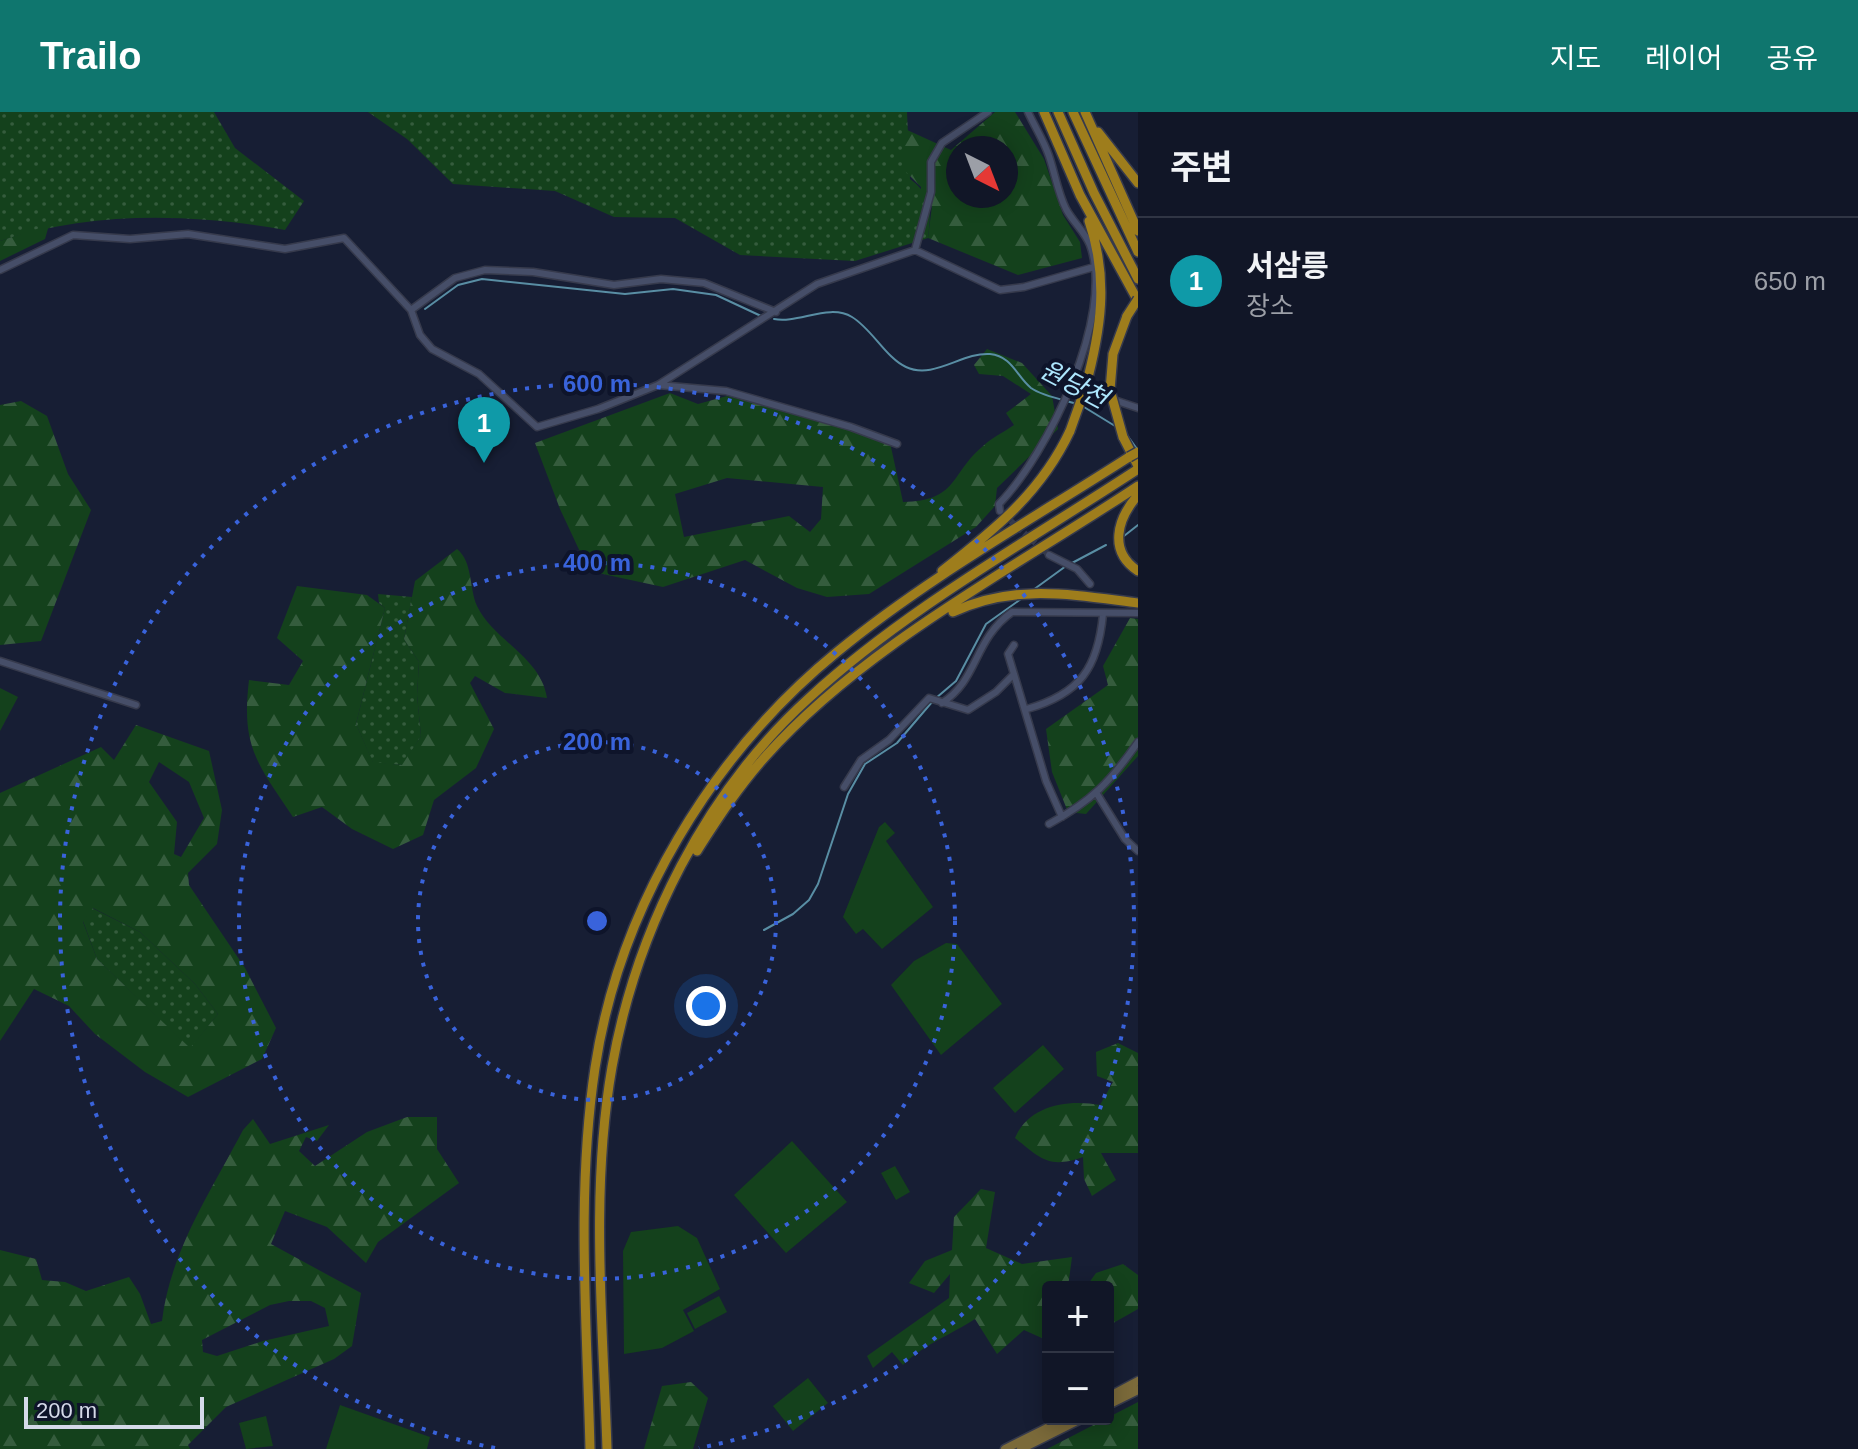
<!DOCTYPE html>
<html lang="ko">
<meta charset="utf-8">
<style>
body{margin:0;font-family:Helvetica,"Noto Sans KR",sans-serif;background:#1e2333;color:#f1f3f6}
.controls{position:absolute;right:24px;bottom:24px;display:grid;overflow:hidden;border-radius:8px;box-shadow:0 4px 20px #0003}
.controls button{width:72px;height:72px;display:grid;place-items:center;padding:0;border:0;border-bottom:2px solid #303544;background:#111627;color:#f1f3f6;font:40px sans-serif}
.compass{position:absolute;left:946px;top:24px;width:72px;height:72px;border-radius:50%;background:#111627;box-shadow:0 4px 20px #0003;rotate:138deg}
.scale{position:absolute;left:24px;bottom:20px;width:180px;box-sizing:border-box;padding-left:8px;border:4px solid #d5dae9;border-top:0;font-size:22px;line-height:28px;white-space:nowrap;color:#d5dae9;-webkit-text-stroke:6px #0e142a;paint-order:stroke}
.you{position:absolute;left:706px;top:894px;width:28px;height:28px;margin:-20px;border:6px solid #fff;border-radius:50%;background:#1a73e8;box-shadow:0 0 0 12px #1a73e833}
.badge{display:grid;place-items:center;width:52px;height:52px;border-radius:50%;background:#0f766e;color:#fff;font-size:26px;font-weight:700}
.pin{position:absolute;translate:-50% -66px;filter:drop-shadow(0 2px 4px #0008)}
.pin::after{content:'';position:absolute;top:42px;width:28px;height:24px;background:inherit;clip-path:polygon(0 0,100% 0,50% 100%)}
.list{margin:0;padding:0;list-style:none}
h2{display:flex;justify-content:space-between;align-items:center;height:104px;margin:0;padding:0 32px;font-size:34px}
h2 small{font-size:26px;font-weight:400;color:#9c9fa7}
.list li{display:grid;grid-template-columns:52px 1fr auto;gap:24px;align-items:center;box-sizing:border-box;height:128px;padding:0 32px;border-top:2px solid #303544}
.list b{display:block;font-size:30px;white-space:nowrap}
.list p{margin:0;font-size:26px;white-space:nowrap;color:#9c9fa7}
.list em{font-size:26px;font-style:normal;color:#9c9fa7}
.map{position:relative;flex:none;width:1138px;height:1337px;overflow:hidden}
header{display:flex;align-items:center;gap:48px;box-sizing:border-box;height:112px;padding:0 40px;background:#0f766e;color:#fff}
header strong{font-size:38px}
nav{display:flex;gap:44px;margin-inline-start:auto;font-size:28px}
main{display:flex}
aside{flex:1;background:#111627}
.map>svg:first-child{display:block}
.grass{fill:url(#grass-dots)}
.forest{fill:url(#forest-firs);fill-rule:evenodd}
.pitch{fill:#14411c}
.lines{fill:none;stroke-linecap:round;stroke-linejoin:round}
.stream{stroke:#598ea4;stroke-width:2}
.minor-tunnel{stroke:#343a4f;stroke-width:6;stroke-dasharray:6 3;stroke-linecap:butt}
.minor-casing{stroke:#363a4c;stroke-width:9}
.major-casing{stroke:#363a4c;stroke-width:11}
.highway-casing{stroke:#363a4c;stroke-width:12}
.minor{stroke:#464e68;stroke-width:6}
.major{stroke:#7b6a3a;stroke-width:8}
.highway{stroke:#9e7d1c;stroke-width:9}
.highway-bridge-casing{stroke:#363a4c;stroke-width:12;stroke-linecap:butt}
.highway-bridge{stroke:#9e7d1c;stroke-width:9}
.ring{fill:none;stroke:#3963db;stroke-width:4;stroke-dasharray:4 8}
.labels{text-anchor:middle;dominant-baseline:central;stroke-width:8;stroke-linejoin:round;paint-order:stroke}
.water-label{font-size:26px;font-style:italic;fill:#ade6fd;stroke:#0e142a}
.centre{fill:#3963db;stroke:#0e142a;stroke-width:4}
.ring-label{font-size:24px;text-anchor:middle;font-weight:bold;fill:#3963db;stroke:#0e142a;stroke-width:8;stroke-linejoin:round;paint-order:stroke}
</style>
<header>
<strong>Trailo</strong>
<nav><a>지도</a><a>레이어</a><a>공유</a></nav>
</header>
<main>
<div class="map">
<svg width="1138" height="1337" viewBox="0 0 1138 1337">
<defs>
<pattern id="grass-dots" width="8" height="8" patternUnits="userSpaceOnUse" patternTransform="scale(2)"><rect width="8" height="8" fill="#14411c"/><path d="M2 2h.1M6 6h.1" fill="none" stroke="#355c3d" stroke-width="1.8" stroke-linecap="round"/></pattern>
<pattern id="forest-firs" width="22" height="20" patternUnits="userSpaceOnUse" patternTransform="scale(2)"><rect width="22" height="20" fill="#14411c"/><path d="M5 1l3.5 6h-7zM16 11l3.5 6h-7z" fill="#355c3d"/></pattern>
</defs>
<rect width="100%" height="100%" fill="#171e34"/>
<path class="grass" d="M 0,0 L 214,0 L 235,36 L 304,89 L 285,118 C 191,101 91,99 0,129 Z
M 368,0 L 907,0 L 910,67 C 933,84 931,99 928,126 L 855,149 L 740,143 L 675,106 L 614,105 L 555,79 L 453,72 L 407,27 Z
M 378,482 L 412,485 L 404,527 L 419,550 L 417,583 L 421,624 L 403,653 L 373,651 L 356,612 L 385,496 L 379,491 Z
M 92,796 L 140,820 L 195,872 L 218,902 L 190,937 L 97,847 L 83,809 Z"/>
<path class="forest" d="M 995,0 L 1015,0 L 1044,47 L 1063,103 L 1080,130 L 1082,146 L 1018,163 L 928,126 L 932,94 L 921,88 L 921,75 L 904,58 L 905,17 L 951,38 ZM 958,36 L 1006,36 L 1006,84 L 958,84 Z
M 49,113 L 45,127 L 0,149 L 0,129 Z
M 987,237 L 1022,251 L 1052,284 L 1058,317 L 997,376 L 995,394 L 976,415 L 869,482 L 827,485 L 797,476 L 745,448 L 663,475 L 589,459 L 560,397 L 535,331 L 670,281 L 698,292 L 727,284 L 889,326 L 903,390 C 958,389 950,362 982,335 C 991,326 1004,320 1014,313 L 1006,301 L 1031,282 L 1003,264 L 979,262 L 974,253 ZM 727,366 L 823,375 L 821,407 L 810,420 L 789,404 L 684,425 L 675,382 Z
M 21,289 L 47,304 L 68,362 L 91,398 L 41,529 L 0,533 L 0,293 Z
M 457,437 C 473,450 469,476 477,494 C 494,529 541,545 547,586 L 505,581 L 475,564 L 470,571 L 494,617 L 476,656 L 434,688 L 423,723 L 393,737 L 352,717 L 322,695 L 293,705 C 257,651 241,635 249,568 L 289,573 L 303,549 L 277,526 L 297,474 L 367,483 L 385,496 L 356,612 L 373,650 L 402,653 L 421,624 L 417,583 L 419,550 L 404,527 L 415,469 Z
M 1130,506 L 1138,507 L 1138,644 L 1086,702 L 1068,700 L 1052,660 L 1046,617 L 1108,573 L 1103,554 Z
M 0,576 L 18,585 L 0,619 Z
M 136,613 L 209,639 L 222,698 L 217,732 L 188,761 L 189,773 L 245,856 L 276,916 L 262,947 L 188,985 L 145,960 L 95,922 L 69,894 L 34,877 L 0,929 L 0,681 L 101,635 L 114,648 ZM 159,650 L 189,670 L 204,706 L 181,745 L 174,742 L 177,710 L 149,670 ZM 93,796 L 140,820 L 195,872 L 218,902 L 190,936 L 97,847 L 83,810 Z
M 1118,931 L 1138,941 L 1138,1041 L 1101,1041 L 1116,1068 L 1092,1084 L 1084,1067 L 1083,1045 C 1049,1057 1041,1047 1015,1026 C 1029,993 1068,987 1100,993 L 1113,970 L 1097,964 L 1096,940 Z
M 407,1005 L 437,1005 L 437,1037 L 459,1071 L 378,1130 L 366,1151 L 327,1115 L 285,1099 L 271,1132 L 361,1181 L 352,1234 L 334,1247 L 226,1295 L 188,1333 L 190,1337 L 0,1337 L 0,1138 L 36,1147 L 42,1168 L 65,1170 L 86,1179 L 129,1165 L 140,1182 L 151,1212 L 162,1209 C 170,1140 211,1079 243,1018 L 253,1007 L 270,1032 L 329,1013 L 317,1029 L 306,1025 L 299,1039 L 315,1054 L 367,1020 ZM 289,1189 L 311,1189 L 325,1196 L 329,1214 L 263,1229 L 217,1244 L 203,1240 L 202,1228 L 270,1193 Z
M 981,1077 L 995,1080 L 986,1136 L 1022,1152 L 1072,1145 L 1068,1175 L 1048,1175 L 1048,1252 L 1044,1251 L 1044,1227 L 1024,1218 L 997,1242 L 975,1207 C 952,1222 921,1234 903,1253 L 892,1240 L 873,1256 L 867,1244 L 949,1186 L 950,1162 L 934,1181 L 909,1171 L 925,1149 L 952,1138 L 954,1105 Z
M 1123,1152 L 1138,1163 L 1138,1197 L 1108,1214 L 1108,1175 L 1086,1175 L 1096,1161 Z
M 691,1270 L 708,1286 L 693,1337 L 644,1337 L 662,1274 Z
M 1138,1290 L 1138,1337 L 1047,1337 Z"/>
<path class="pitch" d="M 885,710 L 895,721 L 886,729 L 933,795 L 882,837 L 863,817 L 856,822 L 843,805 L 879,715 Z
M 946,831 L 957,832 L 1002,892 L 941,943 L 891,873 L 914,849 Z
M 1043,933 L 1064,957 L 1015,1001 L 993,976 Z
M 792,1029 L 847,1090 L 786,1141 L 734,1083 Z
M 895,1054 L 910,1080 L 896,1088 L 881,1061 Z
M 678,1114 L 697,1126 L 720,1177 L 683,1198 L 694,1219 L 662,1236 L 624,1242 L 623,1139 L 631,1120 Z
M 719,1184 L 727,1200 L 695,1217 L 687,1201 Z
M 808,1266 L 828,1291 L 793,1319 L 773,1294 Z
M 340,1293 L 430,1325 L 427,1337 L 326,1337 Z
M 266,1304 L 273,1334 L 246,1337 L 239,1311 Z"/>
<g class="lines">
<path class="stream" d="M 425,197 L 458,173 L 482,167 L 625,182 L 673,177 L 716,183 L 761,204
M 774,207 C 798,212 829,191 852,205 C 872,217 886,246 906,255 C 934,268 962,240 990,242 C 1012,244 1017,265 1031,276 C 1042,284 1064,288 1078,292
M 1084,295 L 1115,314
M 1127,323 L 1137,337
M 1124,424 L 1138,413
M 1072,451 L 1106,433
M 1033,478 L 1066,454
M 936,586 L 956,569 L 986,512 L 1021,487
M 764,818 L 793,802 L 809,788 L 818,772 L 848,682 L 865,652 L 897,631 L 932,590"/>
<path class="minor-tunnel" d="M 1004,403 L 1049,443"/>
<defs>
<path id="minor" d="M 915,138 L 931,80 L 931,50 L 942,31 L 988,0
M 0,158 L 73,123 L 130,127 L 188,122 L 285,137 L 344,126 L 411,198 L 420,223 L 432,237 L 479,262 L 537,315 L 598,297 L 658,273 L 817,172 L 915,138 L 1000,178 L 1024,175 L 1094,155
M 411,198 L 455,166 L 485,158 L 533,160 L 614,173 L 661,167 L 704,171 L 776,200
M 658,273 L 726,279 L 851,315 L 897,332
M 1069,273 L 1138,296
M 1000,399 L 999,392 C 1047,343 1116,203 1090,133 C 1085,120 1073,110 1066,97 C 1058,81 1055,62 1049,44 C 1044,29 1035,15 1028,0
M 1049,443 L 1077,457 L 1090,472
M 1014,533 L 1008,542 L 1046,669 L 1062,705
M 0,549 L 136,593
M 942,591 C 979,567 973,528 1012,500 L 1138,501
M 1027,597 C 1080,582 1098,556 1103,502
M 844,675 L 861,648 L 889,628 L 929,586 L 968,598 L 996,580 L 1014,562
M 1097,682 L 1125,727 L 1138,739
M 1049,712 C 1092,689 1111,669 1138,630"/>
<path id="major" d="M 1108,1285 L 1138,1269
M 1108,1293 L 1138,1278
M 1005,1337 L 1065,1307
M 1021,1337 L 1081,1307"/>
<path id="highway" d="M 1044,0 L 1080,83 L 1138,189
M 1058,0 L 1094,81 L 1138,167
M 1073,0 L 1138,140
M 1085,0 L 1138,119
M 1098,20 L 1138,71
M 1085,277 C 1101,218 1109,167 1089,109
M 1110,278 L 1113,242 L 1127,204
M 1123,325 L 1138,354
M 1138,383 C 1117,407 1108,439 1138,459
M 942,459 C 994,418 1041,381 1070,319
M 953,500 C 1014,471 1074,483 1138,491
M 697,739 C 718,706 739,674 765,645 C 865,533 1013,457 1138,374
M 590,1337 C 587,1211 576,1082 595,956 C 619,796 712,642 837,540 C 927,466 1031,408 1129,345
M 607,1337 C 603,1211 590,1080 612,955 C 636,818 706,679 809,586 C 907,496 1027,430 1138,357"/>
</defs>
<use href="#minor" class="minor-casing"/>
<use href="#major" class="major-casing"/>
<use href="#highway" class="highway-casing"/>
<use href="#minor" class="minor"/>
<use href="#major" class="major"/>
<use href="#highway" class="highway"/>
<defs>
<path id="highway-bridge" d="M 1127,204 L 1138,187
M 1110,278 L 1123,325
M 1070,319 L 1085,277
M 1129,345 L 1138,340"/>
</defs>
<use href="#highway-bridge" class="highway-bridge-casing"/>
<use href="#highway-bridge" class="highway-bridge"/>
</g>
<g class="ring">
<circle cx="597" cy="809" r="179"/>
<circle cx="597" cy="809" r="358"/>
<path d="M495 1336A537 537 0 1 1 699 1336"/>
</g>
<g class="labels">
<g class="water-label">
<text transform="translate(1074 272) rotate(28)">원당천</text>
</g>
</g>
<circle cx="597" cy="809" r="12" class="centre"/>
<g class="ring-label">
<text x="597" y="280">600 m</text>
<text x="597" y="459">400 m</text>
<text x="597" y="638">200 m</text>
</g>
</svg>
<div class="controls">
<button>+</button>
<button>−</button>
</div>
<svg class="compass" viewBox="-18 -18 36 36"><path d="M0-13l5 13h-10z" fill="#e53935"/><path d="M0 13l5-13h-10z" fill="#9c9fa7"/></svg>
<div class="scale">200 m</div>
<div class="you"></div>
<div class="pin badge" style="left:484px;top:351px;background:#0f9aa8">1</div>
</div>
<aside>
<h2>주변<small></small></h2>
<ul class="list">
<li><span class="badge" style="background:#0f9aa8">1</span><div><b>서삼릉</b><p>장소</p></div><em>650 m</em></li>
</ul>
</aside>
</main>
